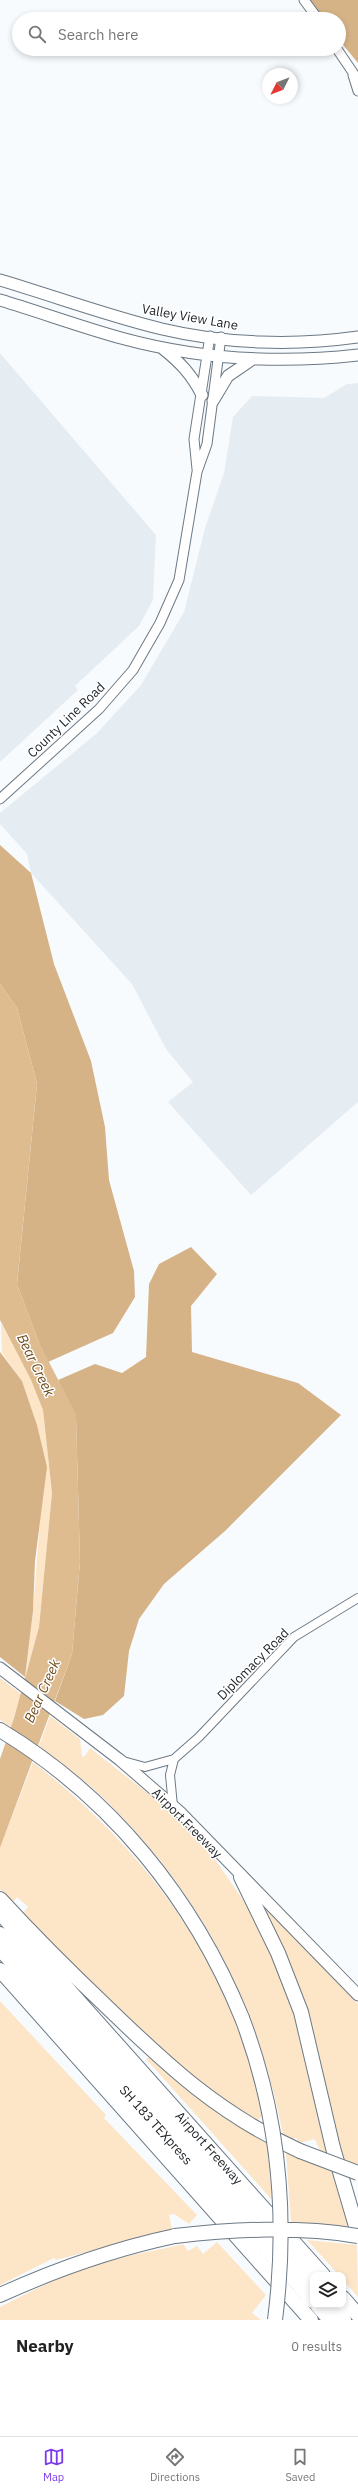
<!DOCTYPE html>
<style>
body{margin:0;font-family:"IBM Plex Sans",sans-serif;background:#f6f6f6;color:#222}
.controls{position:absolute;right:12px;bottom:12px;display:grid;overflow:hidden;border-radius:8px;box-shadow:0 2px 6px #0003}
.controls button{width:36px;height:36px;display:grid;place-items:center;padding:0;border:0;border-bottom:1px solid #e0e0e0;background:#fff;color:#222;font:20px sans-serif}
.compass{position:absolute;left:262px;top:68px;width:36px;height:36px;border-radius:50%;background:#fff;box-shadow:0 2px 6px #0003;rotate:228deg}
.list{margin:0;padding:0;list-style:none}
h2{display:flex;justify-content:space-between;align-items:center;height:52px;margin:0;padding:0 16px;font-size:17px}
h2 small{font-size:13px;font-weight:400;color:#767676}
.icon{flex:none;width:22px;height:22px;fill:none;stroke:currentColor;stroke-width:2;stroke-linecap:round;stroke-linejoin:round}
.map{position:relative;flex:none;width:358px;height:2320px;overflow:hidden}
.search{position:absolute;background:#fff;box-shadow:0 2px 6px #0003;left:12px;right:12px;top:12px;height:44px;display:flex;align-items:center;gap:10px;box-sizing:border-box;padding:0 14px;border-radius:22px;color:#767676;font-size:15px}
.sheet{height:116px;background:#fff}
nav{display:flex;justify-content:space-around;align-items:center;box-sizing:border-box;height:56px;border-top:1px solid #e0e0e0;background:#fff;font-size:11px;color:#767676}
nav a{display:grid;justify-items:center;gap:2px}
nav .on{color:#7c3aed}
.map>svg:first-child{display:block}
.built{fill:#e5edf3}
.green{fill:#fde5c8}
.forest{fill:#d6b387}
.water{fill:#dfbc90}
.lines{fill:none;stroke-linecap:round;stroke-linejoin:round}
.minor-casing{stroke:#6c7984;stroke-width:10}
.tertiary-casing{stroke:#6c7984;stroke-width:11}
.secondary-casing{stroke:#6c7984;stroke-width:13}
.motorway-casing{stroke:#6c7984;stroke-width:16}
.minor{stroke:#fff;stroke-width:8}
.tertiary{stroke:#fff;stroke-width:9}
.secondary{stroke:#fff;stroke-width:11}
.motorway{stroke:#fff;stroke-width:14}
.motorway-bridge-casing{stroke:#6c7984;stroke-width:16;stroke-linecap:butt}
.motorway-bridge{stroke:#fff;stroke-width:14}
.labels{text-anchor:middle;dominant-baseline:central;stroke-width:3;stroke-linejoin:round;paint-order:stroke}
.street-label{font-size:13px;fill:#1c2125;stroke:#fff}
.water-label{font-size:14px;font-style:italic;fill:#6e4b18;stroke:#fff}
</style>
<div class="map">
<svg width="358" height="2320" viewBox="0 0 358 2320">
<rect width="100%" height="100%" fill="#f8fbfe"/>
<path class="built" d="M 0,353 L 156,535 L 153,600 L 139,626 L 75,686 L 78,690 L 0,762 Z
M 358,383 L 358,1102 L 251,1195 L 168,1102 L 193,1082 L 166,1049 L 132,984 L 31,873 L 27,854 L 0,824 L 0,813 L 97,733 L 141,685 L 184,612 L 205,528 L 224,473 L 233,417 L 252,396 L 324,398 L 347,384 Z"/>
<path class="green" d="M 1,1323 L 31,1380 L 43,1410 L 52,1493 L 39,1627 L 25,1677 L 33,1611 L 40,1522 L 37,1425 L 22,1381 L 2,1353 Z
M 0,1678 L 21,1694 L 11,1727 L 0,1720 Z
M 50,1716 L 80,1739 L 82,1756 L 84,1757 L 90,1748 L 155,1799 L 188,1830 L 216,1861 L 254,1916 L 290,1990 L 332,2158 L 321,2154 L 315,2139 L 299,2143 L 296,2137 L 293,2140 L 283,2135 C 257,1999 197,1886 96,1791 C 78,1775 58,1761 39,1746 Z
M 33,1762 C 148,1851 236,1971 262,2116 L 256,2122 C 170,2071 102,1993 32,1924 L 23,1913 L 28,1907 L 17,1897 L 13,1902 L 0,1889 L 0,1848 Z
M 265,1908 L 358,2004 L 358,2164 L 352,2165 L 344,2162 L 304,1999 L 287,1957 L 262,1909 Z
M 0,2001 L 106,2115 L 104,2118 L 197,2215 L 189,2224 L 174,2214 L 169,2215 L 172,2229 L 56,2260 L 54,2258 L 0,2285 Z
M 149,2057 C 185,2091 223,2119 267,2143 L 273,2201 L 146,2059 Z
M 286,2152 L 335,2171 L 350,2227 L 291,2222 Z
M 307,2240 L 357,2245 L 358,2297 L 343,2280 L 343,2275 L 339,2275 Z
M 217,2242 L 266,2295 L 252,2313 L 261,2320 L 0,2320 L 0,2307 C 37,2288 76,2269 116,2259 C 138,2253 161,2250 183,2244 L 188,2251 L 197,2246 L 203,2254 Z"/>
<path class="forest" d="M 305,0 L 358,0 L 358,63 L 339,40 L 339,19 L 322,19 Z
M 0,845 L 31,873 L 54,964 L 91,1061 L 105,1127 L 109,1180 L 134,1271 L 135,1297 L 113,1333 L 48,1362 L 39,1343 L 17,1284 L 37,1084 L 17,1008 L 0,984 Z
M 191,1247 L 217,1274 L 191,1306 L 192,1352 L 298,1383 L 341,1415 L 225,1531 L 164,1584 L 139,1619 L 129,1651 L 124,1696 L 103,1715 L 84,1719 L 55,1701 L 72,1654 L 80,1561 L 76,1418 L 58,1380 L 95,1364 L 122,1373 L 146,1357 L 149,1284 L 159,1264 Z
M 0,1352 L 22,1381 L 37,1425 L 47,1467 L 35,1561 L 33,1611 L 25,1677 L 0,1657 Z"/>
<path class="water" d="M 0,984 L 17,1008 L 37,1084 L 17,1284 L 39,1343 L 76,1414 L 80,1561 L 72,1654 L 0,1848 L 0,1759 L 14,1718 L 39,1627 L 52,1493 L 43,1410 L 31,1380 L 0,1320 Z"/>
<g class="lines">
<defs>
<path id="minor" d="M 123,1761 L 145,1767 L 174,1759 L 199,1737 L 294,1637 L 358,1598
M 173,1806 L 170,1775 L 174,1759"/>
<path id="tertiary" d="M 304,0 L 318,19
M 337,49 L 358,80
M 353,75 L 358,91
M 197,469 L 194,439 L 210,336
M 0,799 L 99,709 L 133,670 L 160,623 L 179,580 L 197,472 L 207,444 L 221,337"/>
<path id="secondary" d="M 0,280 C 54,296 108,316 162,329 C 225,344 295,346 358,337
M 0,300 C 40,312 81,327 121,338 C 198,359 279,364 358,355
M 162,348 C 180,362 192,375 202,395
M 213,401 L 228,376 L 253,359
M 0,1668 L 120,1760 L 181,1813 L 358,1995"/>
<path id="motorway" d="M 0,1730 C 111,1797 193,1898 242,2018
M 241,1877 L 278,1953 L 301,2012 L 333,2148 L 358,2233
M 0,1899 C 34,1936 70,1972 107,2007 C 169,2067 219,2114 300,2151
M 0,1913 L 323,2275
M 0,1934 L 313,2285
M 0,1949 L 313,2301
M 0,1970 L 311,2320
M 0,2295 C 57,2269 114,2249 175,2236
M 343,2298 L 358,2315
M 317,2305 L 330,2320
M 331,2305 L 344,2320"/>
</defs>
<use href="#minor" class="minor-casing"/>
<use href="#tertiary" class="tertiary-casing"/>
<use href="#secondary" class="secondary-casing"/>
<use href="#motorway" class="motorway-casing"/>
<use href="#minor" class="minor"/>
<use href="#tertiary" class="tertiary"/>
<use href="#secondary" class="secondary"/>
<use href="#motorway" class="motorway"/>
<defs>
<path id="motorway-bridge" d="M 242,2018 C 279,2115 288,2217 275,2320
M 300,2151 L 358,2173
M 175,2236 C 236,2229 297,2226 358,2236"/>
</defs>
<use href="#motorway-bridge" class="motorway-bridge-casing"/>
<use href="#motorway-bridge" class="motorway-bridge"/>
</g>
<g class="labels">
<g class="street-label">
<text transform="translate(190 317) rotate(10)">Valley View Lane</text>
<text transform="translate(66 720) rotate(-44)">County Line Road</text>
<text transform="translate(253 1664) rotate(-45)">Diplomacy Road</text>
<text transform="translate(187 1823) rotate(45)">Airport Freeway</text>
<text transform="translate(156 2125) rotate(48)">SH 183 TEXpress</text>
<text transform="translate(209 2148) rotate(48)">Airport Freeway</text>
</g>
<g class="water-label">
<text transform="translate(36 1365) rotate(64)">Bear Creek</text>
<text transform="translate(42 1691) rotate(-66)">Bear Creek</text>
</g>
</g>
</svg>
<div class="controls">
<button><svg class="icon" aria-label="layers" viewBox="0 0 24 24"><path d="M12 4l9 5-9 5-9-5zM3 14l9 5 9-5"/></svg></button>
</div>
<svg class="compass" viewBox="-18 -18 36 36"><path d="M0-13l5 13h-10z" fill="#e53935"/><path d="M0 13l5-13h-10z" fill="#767676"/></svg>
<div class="search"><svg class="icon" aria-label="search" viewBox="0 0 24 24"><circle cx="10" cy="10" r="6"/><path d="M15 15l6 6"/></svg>Search here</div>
</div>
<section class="sheet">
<h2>Nearby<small>0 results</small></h2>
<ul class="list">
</ul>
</section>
<nav>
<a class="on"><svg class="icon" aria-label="map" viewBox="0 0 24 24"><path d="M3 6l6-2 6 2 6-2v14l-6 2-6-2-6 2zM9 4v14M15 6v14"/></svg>Map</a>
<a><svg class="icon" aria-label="directions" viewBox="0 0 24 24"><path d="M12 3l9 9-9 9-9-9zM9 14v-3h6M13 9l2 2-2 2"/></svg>Directions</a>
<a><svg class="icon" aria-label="saved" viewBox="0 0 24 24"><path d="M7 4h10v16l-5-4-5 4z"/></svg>Saved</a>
</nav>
